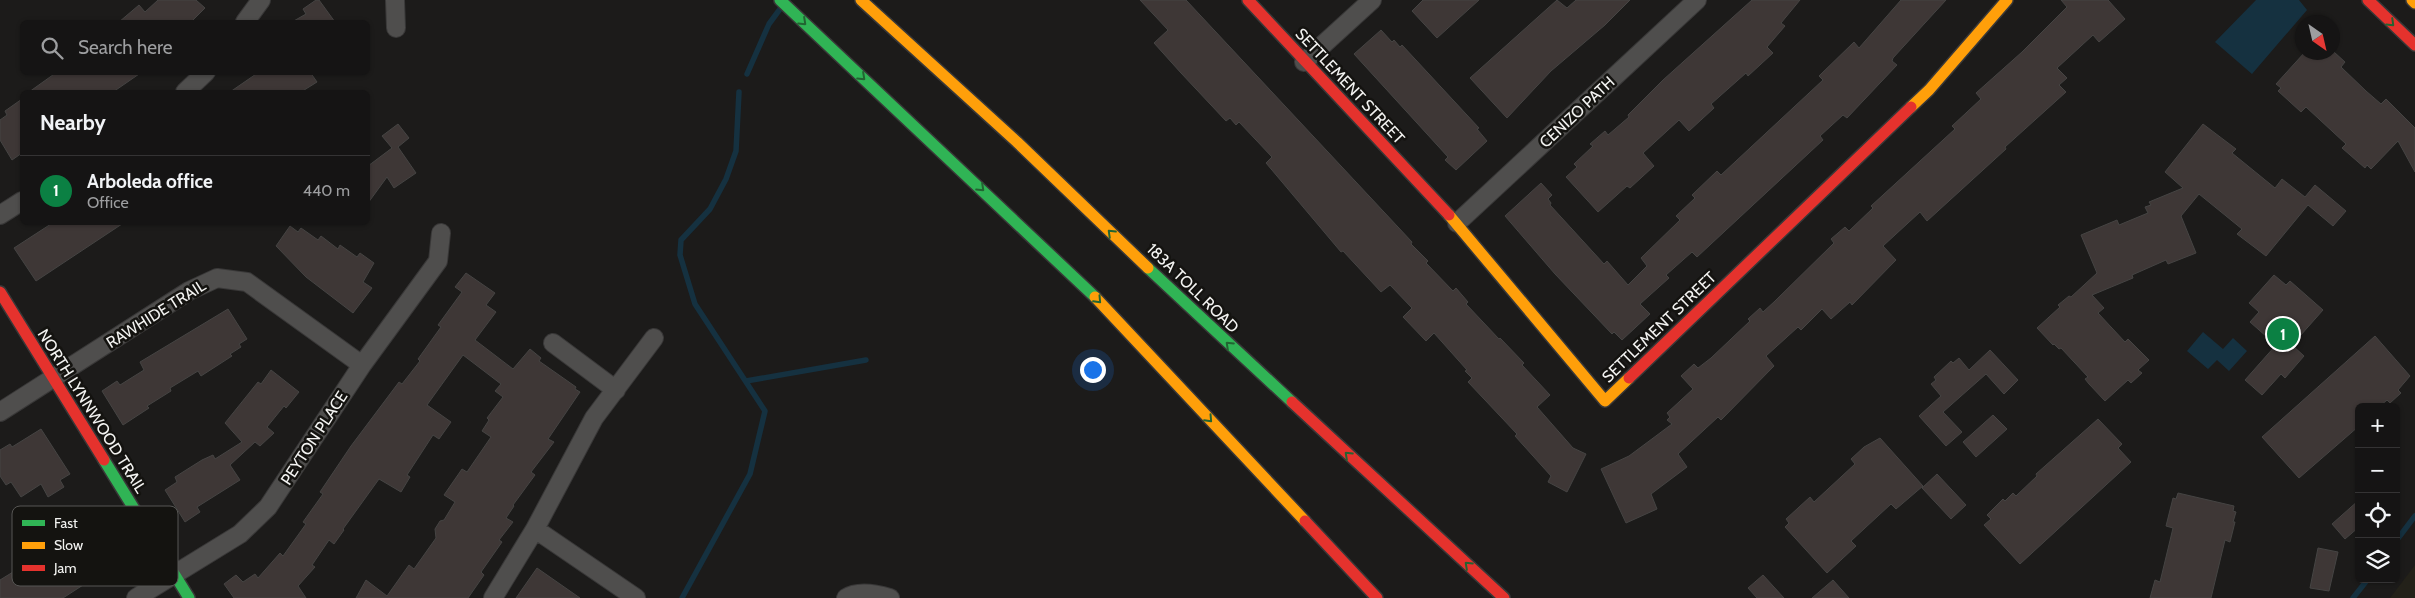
<!DOCTYPE html>
<meta charset="utf-8">
<style>
body{margin:0;font-family:Cabin,sans-serif;background:#222122;color:#f1f3f6}
.controls{position:absolute;right:15px;bottom:15px;display:grid;overflow:hidden;border-radius:8px;box-shadow:0 1px 4px #0004}
.controls button{width:45px;height:45px;display:grid;place-items:center;padding:0;border:0;border-bottom:1px solid #343334;background:#151414;color:#f1f3f6;font:25px sans-serif}
.compass{position:absolute;left:2295px;top:15px;width:45px;height:45px;border-radius:50%;background:#151414;box-shadow:0 1px 4px #0004;rotate:146deg}
.you{position:absolute;left:1092px;top:369px;width:18px;height:18px;margin:-12px;border:4px solid #fff;border-radius:50%;background:#1a73e8;box-shadow:0 0 0 8px #1a73e833}
.badge{display:grid;place-items:center;width:32px;height:32px;border-radius:50%;background:#0b8043;color:#fff;font-size:16px;font-weight:700}
.pin{position:absolute;translate:-50% -50%;border:2px solid #fff;box-shadow:0 1px 5px #0006}
.list{margin:0;padding:0;list-style:none}
h2{display:flex;justify-content:space-between;align-items:center;height:65px;margin:0;padding:0 20px;font-size:21px}
h2 small{font-size:16px;font-weight:400;color:#9d9ea0}
.list li{display:grid;grid-template-columns:32px 1fr auto;gap:15px;align-items:center;box-sizing:border-box;height:70px;padding:0 20px;border-top:1px solid #343334}
.list b{display:block;font-size:19px;white-space:nowrap}
.list p{margin:0;font-size:16px;white-space:nowrap;color:#9d9ea0}
.list em{font-size:16px;font-style:normal;color:#9d9ea0}
.icon{flex:none;width:28px;height:28px;fill:none;stroke:currentColor;stroke-width:2;stroke-linecap:round;stroke-linejoin:round}
.map{position:relative;flex:none;width:2415px;height:598px;overflow:hidden}
.search{position:absolute;background:#151414;box-shadow:0 1px 4px #0004;left:20px;top:20px;width:350px;height:55px;display:flex;align-items:center;gap:12px;box-sizing:border-box;padding:0 18px;border-radius:8px;color:#9d9ea0;font-size:19px}
.panel{position:absolute;background:#151414;box-shadow:0 1px 4px #0004;left:20px;top:90px;width:350px;height:135px;border-radius:8px}
.map>svg:first-child{display:block}
.built{fill:#232119}
.water{fill:#153140}
.lines{fill:none;stroke-linecap:round;stroke-linejoin:round}
.stream{stroke:#153140;stroke-width:5.5}
.building{fill:#3e3736;stroke:#454443}
.street-casing{stroke:#393838;stroke-width:20}
.fast-casing{stroke:#393838;stroke-width:14}
.slow-casing{stroke:#393838;stroke-width:14}
.jam-casing{stroke:#393838;stroke-width:14}
.street{stroke:#4f4e4d;stroke-width:18}
.fast{stroke:#30b455;stroke-width:11}
.slow{stroke:#ff9f0a;stroke-width:11}
.jam{stroke:#e5322d;stroke-width:11}
.oneway{stroke:#226432}
.labels{text-anchor:middle;dominant-baseline:central;stroke-width:5;stroke-linejoin:round;paint-order:stroke}
.street-label{font-size:16px;fill:#f3f3f1;stroke:#141310}
.key{fill:#141310;stroke:#575654;stroke-width:1}
.key-label{font-size:14px;fill:#f3f3f1}
</style>
<div class="map">
<svg width="2415" height="598" viewBox="0 0 2415 598">
<rect width="100%" height="100%" fill="#1c1b1a"/>
<path class="built" d="M 2415,565 L 2415,598 L 2390,598 Z"/>
<path class="water" d="M 2256,0 L 2299,0 L 2307,10 L 2252,74 L 2215,42 Z
M 2203,332 L 2223,349 L 2233,338 L 2247,351 L 2229,371 L 2217,360 L 2208,369 L 2187,351 Z"/>
<g class="lines">
<path class="stream" d="M 747,74 L 769,24 L 780,9
M 746,381 L 866,360
M 2396,541 L 2415,516
M 682,598 L 750,474 L 765,411 L 695,304 L 680,255 L 681,240 L 710,209 L 726,179 L 736,151 L 739,92
M 2353,598 L 2368,579"/>
</g>
<path class="building" d="M 158,0 L 196,0 L 205,8 L 191,22 L 119,22 L 139,5 L 145,12 Z
M 316,0 L 319,0 L 335,22 L 292,22 L 306,14 L 303,9 Z
M 1140,0 L 1186,0 L 1412,242 L 1411,244 L 1428,261 L 1426,263 L 1453,291 L 1456,288 L 1468,302 L 1466,304 L 1499,339 L 1500,338 L 1524,363 L 1522,365 L 1550,395 L 1537,407 L 1573,448 L 1586,454 L 1567,492 L 1548,482 L 1551,476 L 1515,436 L 1517,434 L 1468,382 L 1472,378 L 1465,371 L 1467,370 L 1434,333 L 1426,341 L 1403,317 L 1412,308 L 1390,285 L 1381,292 L 1343,251 L 1341,252 L 1266,163 L 1272,157 L 1239,122 L 1236,125 L 1230,118 L 1226,121 L 1181,73 L 1154,43 L 1168,30 Z
M 1423,0 L 1479,0 L 1437,38 L 1412,11 Z
M 1557,0 L 1567,8 L 1576,0 L 1630,0 L 1605,25 L 1551,71 L 1507,118 L 1470,78 Z
M 1752,0 L 1800,0 L 1781,23 L 1785,26 L 1767,47 L 1773,53 L 1748,76 L 1746,73 L 1711,104 L 1714,108 L 1689,131 L 1679,120 L 1643,153 L 1654,166 L 1630,188 L 1627,186 L 1598,212 L 1566,177 L 1577,167 L 1574,164 L 1593,146 L 1590,144 L 1605,131 L 1608,135 L 1629,117 L 1628,115 L 1663,80 Z
M 1901,0 L 1946,0 L 1893,58 L 1892,61 L 1897,65 L 1847,118 L 1843,115 L 1820,136 L 1823,140 L 1697,257 L 1692,252 L 1666,275 L 1669,278 L 1640,304 L 1650,314 L 1622,340 L 1614,332 L 1612,334 L 1555,274 L 1505,216 L 1541,183 L 1552,195 L 1548,199 L 1551,203 L 1550,205 L 1604,264 L 1607,261 L 1628,285 L 1647,266 L 1641,258 L 1680,220 L 1676,216 L 1695,198 L 1692,195 L 1717,171 L 1721,175 L 1823,80 L 1819,76 L 1854,42 L 1859,48 Z
M 2061,0 L 2108,0 L 2125,19 L 2099,42 L 2093,35 L 2057,68 L 2067,78 L 2059,85 L 2066,92 L 2005,147 L 2006,149 L 1927,221 L 1920,212 L 1883,246 L 1896,260 L 1852,305 L 1850,302 L 1831,319 L 1822,309 L 1801,330 L 1798,327 L 1766,356 L 1774,366 L 1721,420 L 1718,417 L 1678,454 L 1687,467 L 1651,494 L 1657,509 L 1626,523 L 1601,469 L 1629,456 L 1672,424 L 1667,420 L 1670,417 L 1667,413 L 1693,389 L 1681,376 L 1694,364 L 1698,368 L 1711,358 L 1750,321 L 1748,319 L 1760,308 L 1763,312 L 1775,301 L 1834,243 L 1831,239 L 1845,227 L 1849,231 L 1873,208 L 1871,206 L 1955,129 L 1952,126 L 1981,99 L 1976,93 L 2022,52 L 2067,7 Z
M 1381,30 L 1392,42 L 1394,40 L 1400,47 L 1402,45 L 1479,128 L 1477,129 L 1487,141 L 1456,170 L 1445,160 L 1448,157 L 1354,54 Z
M 2305,52 L 2334,52 L 2345,62 L 2341,67 L 2366,91 L 2381,104 L 2386,99 L 2415,128 L 2415,172 L 2398,141 L 2371,169 L 2367,165 L 2365,168 L 2342,148 L 2346,144 L 2306,107 L 2301,112 L 2278,91 L 2281,88 L 2276,84 Z
M 57,72 L 142,72 L 113,92 L 29,92 Z
M 259,72 L 310,72 L 317,82 L 301,92 L 230,92 Z
M 22,99 L 22,153 L 12,160 L 0,140 L 0,120 L 7,115 L 5,111 Z
M 398,124 L 409,138 L 398,147 L 416,173 L 394,188 L 387,177 L 368,203 L 368,166 L 392,148 L 382,136 Z
M 2203,124 L 2236,149 L 2232,153 L 2275,188 L 2282,179 L 2305,197 L 2315,185 L 2346,211 L 2333,226 L 2308,205 L 2266,256 L 2237,234 L 2242,229 L 2199,194 L 2181,216 L 2196,253 L 2168,264 L 2166,260 L 2132,275 L 2133,278 L 2092,295 L 2104,308 L 2098,313 L 2125,342 L 2128,339 L 2149,360 L 2138,370 L 2142,373 L 2131,383 L 2128,380 L 2105,401 L 2089,384 L 2085,379 L 2088,377 L 2061,348 L 2059,349 L 2054,344 L 2053,345 L 2037,328 L 2060,307 L 2058,305 L 2069,296 L 2071,297 L 2097,273 L 2081,235 L 2117,220 L 2119,225 L 2148,213 L 2145,207 L 2151,205 L 2149,202 L 2183,188 L 2165,172 Z
M 54,222 L 125,222 L 36,281 L 14,248 Z
M 290,226 L 298,232 L 301,228 L 318,240 L 321,236 L 338,249 L 340,245 L 357,257 L 360,253 L 374,263 L 363,282 L 372,288 L 353,313 L 306,277 L 276,246 Z
M 466,273 L 495,293 L 486,305 L 496,312 L 475,340 L 513,369 L 530,349 L 541,358 L 539,361 L 576,387 L 575,389 L 580,392 L 548,439 L 554,442 L 531,472 L 535,475 L 513,505 L 514,506 L 506,518 L 513,522 L 499,540 L 502,542 L 481,572 L 484,575 L 468,598 L 356,598 L 366,580 L 387,596 L 409,565 L 414,569 L 436,538 L 435,529 L 440,521 L 444,520 L 455,502 L 444,495 L 462,469 L 467,472 L 491,437 L 482,431 L 489,420 L 487,418 L 503,397 L 495,391 L 501,384 L 463,355 L 427,405 L 451,422 L 439,439 L 433,435 L 407,475 L 410,477 L 401,492 L 379,479 L 343,529 L 344,530 L 334,544 L 329,540 L 312,565 L 315,567 L 298,586 L 306,598 L 234,598 L 224,584 L 236,575 L 243,582 L 255,574 L 258,578 L 280,553 L 283,556 L 306,524 L 303,522 L 323,494 L 320,492 L 351,446 L 399,382 L 402,384 L 420,361 L 418,359 L 441,327 L 438,325 L 462,292 L 455,287 Z
M 2274,275 L 2286,285 L 2290,281 L 2323,310 L 2292,345 L 2304,356 L 2285,378 L 2281,374 L 2262,395 L 2245,380 L 2276,345 L 2250,322 L 2259,312 L 2249,303 Z
M 228,309 L 247,339 L 239,344 L 241,347 L 230,354 L 232,356 L 201,376 L 198,371 L 170,388 L 171,391 L 147,406 L 149,408 L 123,425 L 102,391 L 117,381 L 120,385 L 144,370 L 140,362 Z
M 2375,336 L 2410,376 L 2398,390 L 2401,393 L 2390,403 L 2387,400 L 2379,407 L 2359,407 L 2359,426 L 2299,478 L 2262,437 Z
M 1990,350 L 2018,380 L 2004,394 L 1986,374 L 1943,412 L 1962,432 L 1946,446 L 1919,416 L 1941,396 L 1931,384 L 1936,380 L 1934,377 L 1951,361 L 1953,363 L 1959,358 L 1969,370 Z
M 271,370 L 299,392 L 286,408 L 284,406 L 267,427 L 274,433 L 260,446 L 255,442 L 230,465 L 240,480 L 197,507 L 200,512 L 185,522 L 165,490 L 177,482 L 175,477 L 202,460 L 213,455 L 215,459 L 242,442 L 225,423 L 258,382 L 261,384 Z
M 1993,415 L 2007,429 L 1976,457 L 1963,442 Z
M 2098,419 L 2122,444 L 2118,448 L 2131,462 L 2020,564 L 1984,525 L 1991,519 L 1987,515 L 2003,499 L 2005,501 L 2013,493 L 2016,496 L 2037,476 L 2036,474 Z
M 41,429 L 70,474 L 60,480 L 64,487 L 48,497 L 41,484 L 21,497 L 11,482 L 6,485 L 0,476 L 0,450 L 10,444 L 12,447 Z
M 1880,438 L 1923,486 L 1896,509 L 1891,504 L 1865,528 L 1851,541 L 1856,546 L 1827,573 L 1785,527 L 1789,523 L 1786,519 L 1810,497 L 1814,502 L 1855,464 L 1851,459 L 1864,447 Z
M 1937,474 L 1966,505 L 1951,519 L 1922,488 Z
M 2178,493 L 2234,506 L 2233,511 L 2236,512 L 2233,522 L 2235,522 L 2230,542 L 2225,540 L 2211,598 L 2150,598 L 2155,580 L 2160,582 L 2173,528 L 2166,526 L 2173,498 L 2176,499 Z
M 2359,500 L 2359,527 L 2345,539 L 2332,524 Z
M 84,520 L 89,528 L 98,523 L 124,564 L 99,579 L 97,576 L 63,598 L 0,598 L 0,580 L 52,548 L 49,544 Z
M 2318,548 L 2338,552 L 2329,591 L 2310,588 Z
M 537,568 L 580,598 L 516,598 Z
M 1763,575 L 1784,598 L 1757,598 L 1748,588 Z
M 1833,580 L 1849,598 L 1812,598 Z"/>
<g class="lines">
<defs>
<path id="street" d="M 395,0 L 396,28
M 245,22 L 261,0
M 1304,62 L 1372,0
M 185,92 L 206,72
M 0,215 L 22,201
M 1457,223 L 1697,0
M 553,343 L 616,390
M 0,412 L 189,291 L 217,278 L 247,282 L 362,365
M 535,529 L 636,598
M 136,598 L 240,534 L 268,507 L 362,365 L 438,261 L 441,233
M 493,598 L 535,529 L 594,418 L 654,338
M 846,598 C 858,590 877,594 890,598"/>
<path id="fast" d="M 780,0 L 1095,297
M 1148,268 L 1292,402
M 104,460 L 189,598"/>
<path id="slow" d="M 861,0 L 1017,142 L 1148,268
M 2412,0 L 2415,3
M 1911,107 L 1929,90 L 2007,0
M 1449,215 L 1605,401 L 1629,378
M 1095,297 L 1305,521"/>
<path id="jam" d="M 1248,0 L 1449,215
M 2368,0 L 2415,45
M 0,292 L 104,460
M 1629,378 L 1911,107
M 1292,402 L 1504,598
M 1305,521 L 1377,598"/>
</defs>
<use href="#street" class="street-casing"/>
<use href="#fast" class="fast-casing"/>
<use href="#slow" class="slow-casing"/>
<use href="#jam" class="jam-casing"/>
<use href="#street" class="street"/>
<use href="#fast" class="fast"/>
<use href="#slow" class="slow"/>
<use href="#jam" class="jam"/>
</g>
<defs><path id="oneway-chevron" d="M-2-3.5L2.5 0L-2 3.5" fill="none" stroke-width="1.6" stroke-linecap="round" stroke-linejoin="round" transform="scale(1.25)"/></defs>
<g class="oneway">
<use href="#oneway-chevron" transform="translate(803 22) rotate(43)"/>
<use href="#oneway-chevron" transform="translate(2391 23) rotate(44)"/>
<use href="#oneway-chevron" transform="translate(862 77) rotate(43)"/>
<use href="#oneway-chevron" transform="translate(981 188) rotate(43)"/>
<use href="#oneway-chevron" transform="translate(1111 233) rotate(-136)"/>
<use href="#oneway-chevron" transform="translate(1098 300) rotate(47)"/>
<use href="#oneway-chevron" transform="translate(1229 345) rotate(-137)"/>
<use href="#oneway-chevron" transform="translate(1209 419) rotate(47)"/>
<use href="#oneway-chevron" transform="translate(1348 455) rotate(-137)"/>
<use href="#oneway-chevron" transform="translate(1468 565) rotate(-137)"/>
</g>
<g class="labels">
<g class="street-label">
<text transform="translate(1350 86) rotate(47)">SETTLEMENT STREET</text>
<text transform="translate(1577 112) rotate(-43)">CENIZO PATH</text>
<text transform="translate(1193 288) rotate(44)">183A TOLL ROAD</text>
<text transform="translate(156 314) rotate(-32)">RAWHIDE TRAIL</text>
<text transform="translate(1659 327) rotate(-44)">SETTLEMENT STREET</text>
<text transform="translate(92 411) rotate(58)">NORTH LYNNWOOD TRAIL</text>
<text transform="translate(314 438) rotate(-57)">PEYTON PLACE</text>
</g>
</g>
<rect x="12" y="506" width="166" height="80" rx="8" class="key"/>
<rect x="22" y="520" width="23" height="6" fill="#30b455"/>
<rect x="22" y="542" width="23" height="7" fill="#ff9f0a"/>
<rect x="22" y="565" width="23" height="6" fill="#e5322d"/>
<g class="key-label">
<text x="54" y="528">Fast</text>
<text x="54" y="550">Slow</text>
<text x="54" y="573">Jam</text>
</g>
</svg>
<div class="controls">
<button>+</button>
<button>−</button>
<button><svg class="icon" aria-label="locate" viewBox="0 0 24 24"><circle cx="12" cy="12" r="6"/><path d="M12 2v4M12 18v4M2 12h4M18 12h4"/></svg></button>
<button><svg class="icon" aria-label="layers" viewBox="0 0 24 24"><path d="M12 4l9 5-9 5-9-5zM3 14l9 5 9-5"/></svg></button>
</div>
<svg class="compass" viewBox="-18 -18 36 36"><path d="M0-13l5 13h-10z" fill="#e53935"/><path d="M0 13l5-13h-10z" fill="#9d9ea0"/></svg>
<div class="you"></div>
<div class="pin badge" style="left:2283px;top:334px">1</div>
<div class="search"><svg class="icon" aria-label="search" viewBox="0 0 24 24"><circle cx="10" cy="10" r="6"/><path d="M15 15l6 6"/></svg>Search here</div>
<section class="panel">
<h2>Nearby<small></small></h2>
<ul class="list">
<li><span class="badge">1</span><div><b>Arboleda office</b><p>Office</p></div><em>440 m</em></li>
</ul>
</section>
</div>
